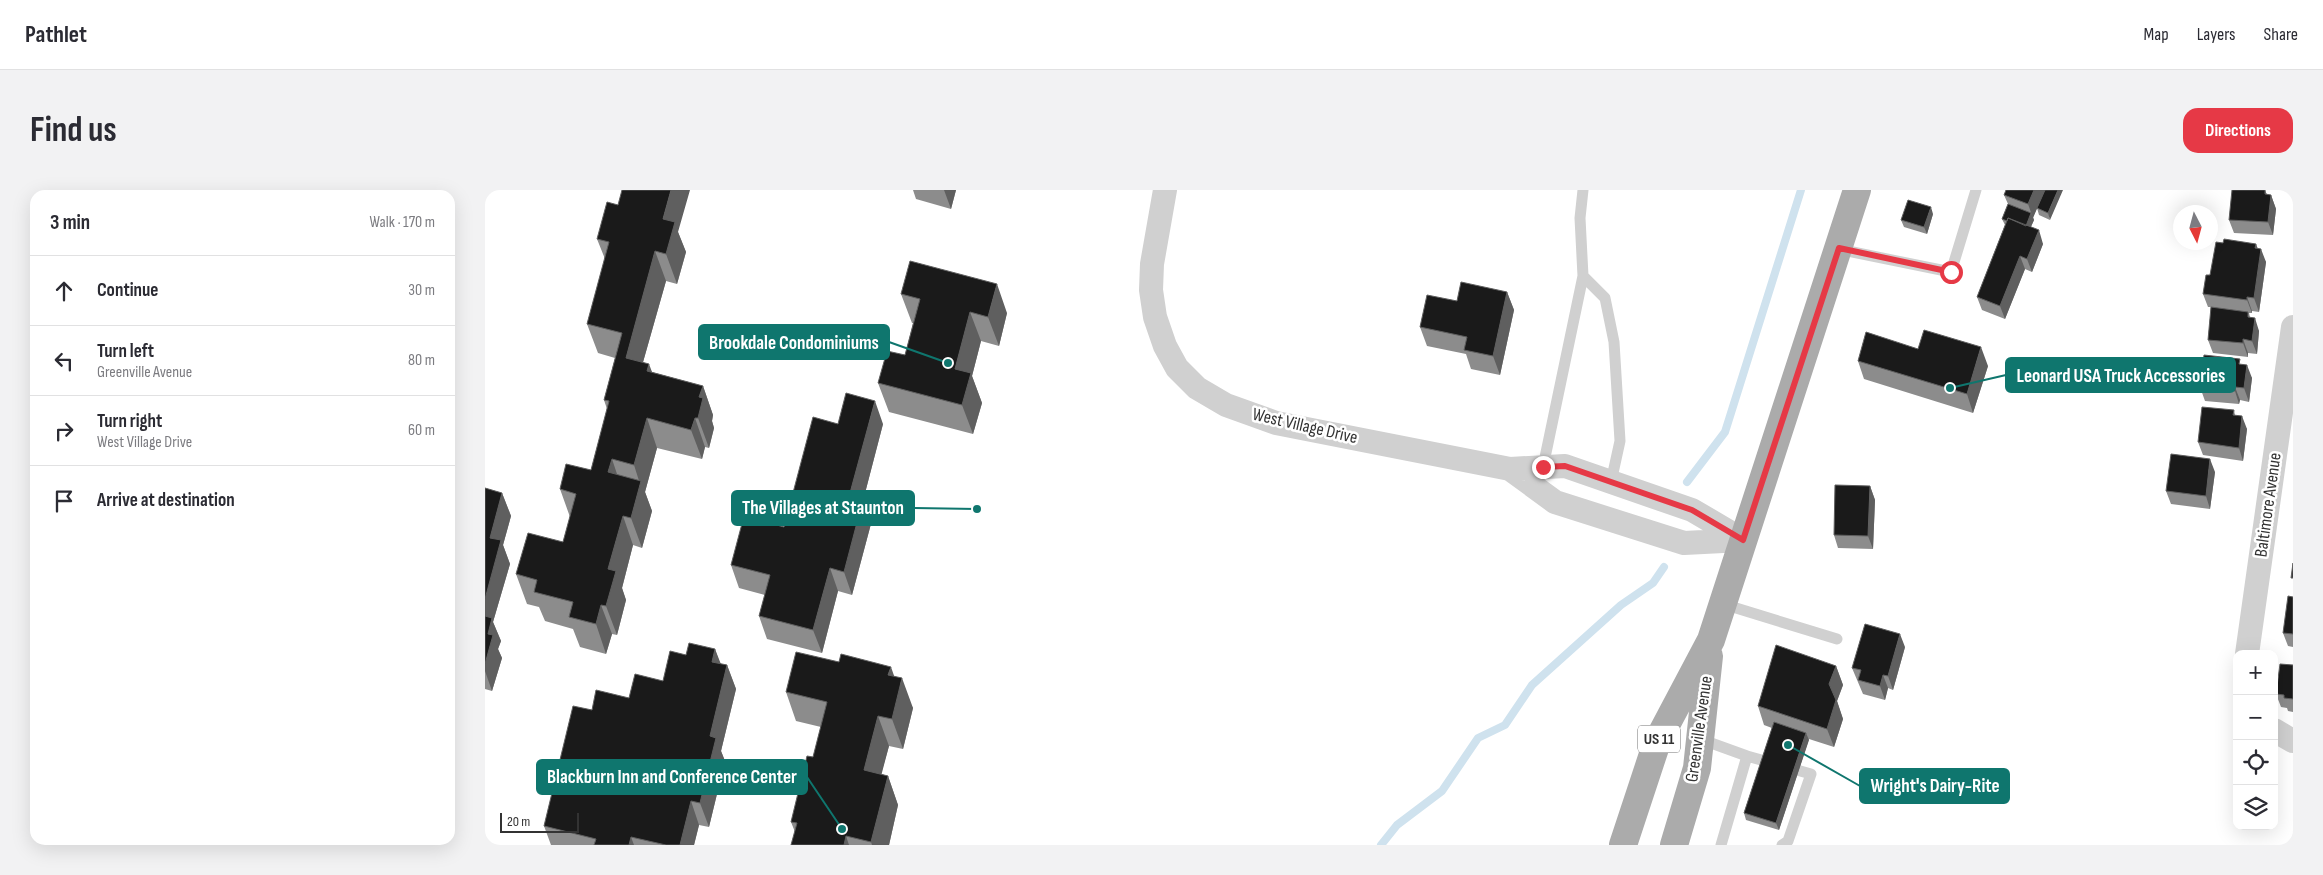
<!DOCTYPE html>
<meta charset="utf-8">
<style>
body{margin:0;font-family:"Sofia Sans Condensed",sans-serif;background:#f2f2f3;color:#2b2b33}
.controls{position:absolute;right:15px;bottom:15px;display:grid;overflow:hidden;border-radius:10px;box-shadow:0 5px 20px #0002}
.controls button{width:45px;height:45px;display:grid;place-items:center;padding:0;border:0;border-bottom:1px solid #e1e1e2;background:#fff;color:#2b2b33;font:25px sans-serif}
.compass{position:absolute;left:1688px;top:15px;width:45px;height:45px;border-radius:50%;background:#fff;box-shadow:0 5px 20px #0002;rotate:174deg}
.scale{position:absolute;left:15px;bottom:12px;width:79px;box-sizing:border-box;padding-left:5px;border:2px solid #333;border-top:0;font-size:14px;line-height:18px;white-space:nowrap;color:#333;-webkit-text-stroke:4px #fff;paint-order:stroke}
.stop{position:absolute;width:15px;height:15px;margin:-11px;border:4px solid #e63946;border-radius:50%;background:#fff}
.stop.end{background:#e63946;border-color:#fff;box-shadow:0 1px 5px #0008}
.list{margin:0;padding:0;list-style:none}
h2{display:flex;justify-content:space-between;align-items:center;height:65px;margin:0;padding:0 20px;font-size:21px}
h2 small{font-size:16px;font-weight:400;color:#7c7c81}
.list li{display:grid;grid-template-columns:32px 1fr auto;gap:15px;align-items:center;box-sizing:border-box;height:70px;padding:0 20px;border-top:1px solid #e1e1e2}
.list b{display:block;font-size:19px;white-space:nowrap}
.list p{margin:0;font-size:16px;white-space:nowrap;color:#7c7c81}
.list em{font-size:16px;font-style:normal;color:#7c7c81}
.icon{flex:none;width:28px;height:28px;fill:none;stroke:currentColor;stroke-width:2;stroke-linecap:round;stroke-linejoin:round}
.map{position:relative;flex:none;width:1808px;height:655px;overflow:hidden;border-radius:15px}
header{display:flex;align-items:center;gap:30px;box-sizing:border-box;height:70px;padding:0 25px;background:#fff;border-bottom:1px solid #e1e1e2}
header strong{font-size:24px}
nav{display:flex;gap:28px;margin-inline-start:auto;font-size:18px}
.intro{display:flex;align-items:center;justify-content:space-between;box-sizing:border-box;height:120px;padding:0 30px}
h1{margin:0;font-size:35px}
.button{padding:12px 22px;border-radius:15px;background:#e63946;color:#fff;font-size:18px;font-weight:700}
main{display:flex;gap:30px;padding:0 30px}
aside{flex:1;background:#fff;border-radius:15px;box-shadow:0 5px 20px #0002}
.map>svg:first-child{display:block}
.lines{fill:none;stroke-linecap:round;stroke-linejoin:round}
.stream{stroke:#cfe2ee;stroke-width:8}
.service{stroke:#d0d0d0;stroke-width:11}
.minor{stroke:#d0d0d0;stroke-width:24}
.primary{stroke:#ababab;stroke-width:28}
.wall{fill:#8c8c8c}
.shaded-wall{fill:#5f5f5f}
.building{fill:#1a1a1a;stroke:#5f5f5f}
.route{stroke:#e63946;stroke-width:6}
.labels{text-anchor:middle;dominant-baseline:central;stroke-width:5;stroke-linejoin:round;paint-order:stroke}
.shield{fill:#fff;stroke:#707070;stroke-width:1}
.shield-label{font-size:16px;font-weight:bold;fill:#333}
.street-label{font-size:18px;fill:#333;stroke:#fff}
.leader{fill:none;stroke:#0f766e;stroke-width:2}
.callout-dot{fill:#0f766e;stroke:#fff;stroke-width:2}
.callout{fill:#0f766e;stroke:#0f766e;stroke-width:2}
.callout-label{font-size:19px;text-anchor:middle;font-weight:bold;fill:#fff}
</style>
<header>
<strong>Pathlet</strong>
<nav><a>Map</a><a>Layers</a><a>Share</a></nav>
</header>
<div class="intro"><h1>Find us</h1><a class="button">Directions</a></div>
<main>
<aside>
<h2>3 min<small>Walk · 170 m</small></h2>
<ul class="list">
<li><svg class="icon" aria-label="ahead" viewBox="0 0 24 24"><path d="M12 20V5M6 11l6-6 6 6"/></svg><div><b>Continue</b></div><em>30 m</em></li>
<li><svg class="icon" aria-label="left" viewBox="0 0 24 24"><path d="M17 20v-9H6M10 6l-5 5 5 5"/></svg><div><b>Turn left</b><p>Greenville Avenue</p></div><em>80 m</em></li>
<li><svg class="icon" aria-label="right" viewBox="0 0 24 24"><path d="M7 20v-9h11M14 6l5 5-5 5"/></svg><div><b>Turn right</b><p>West Village Drive</p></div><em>60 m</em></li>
<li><svg class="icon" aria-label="arrive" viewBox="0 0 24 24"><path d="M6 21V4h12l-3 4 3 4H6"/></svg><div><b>Arrive at destination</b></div></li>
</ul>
</aside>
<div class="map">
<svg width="1808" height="655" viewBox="0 0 1808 655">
<rect width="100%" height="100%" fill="#fff"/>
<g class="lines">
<path class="stream" d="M 1202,292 L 1240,242 L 1316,0
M 896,655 L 912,635 L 957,601 L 993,548 L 1020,535 L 1047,495 L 1136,415 L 1168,393 L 1179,377"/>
<path class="service" d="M 1353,59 L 1466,82 L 1491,0
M 1098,86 L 1120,108 L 1129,152 L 1135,251 L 1126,292
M 1058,277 L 1098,86 L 1095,28 L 1098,0
M 1238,414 L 1352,449
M 1215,549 L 1262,566 L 1326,584 L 1303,651 L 1297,655
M 1236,655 L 1262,566"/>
<path class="minor" d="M 680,0 L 667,74 L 666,100 L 670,127 L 680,156 L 692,178 L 712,198 L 741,215 L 791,233 L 1025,279 L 1080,276 L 1207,320 L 1258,350
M 1025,279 L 1070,312 L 1199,353 L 1258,350
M 1762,464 L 1808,137
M 1789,540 L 1808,551"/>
<path class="primary" d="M 1138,655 L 1172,552 L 1226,450 L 1372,0
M 1189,655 L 1212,578 L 1224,466"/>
</g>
<path class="wall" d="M 428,0 L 471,0 L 466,19 L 431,9 Z
M 1560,0 L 1565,30 L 1554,25 L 1552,18 L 1548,27 L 1549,30 L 1546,37 L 1558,54 L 1547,82 L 1540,79 L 1520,129 L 1497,120 L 1492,107 L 1520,35 L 1517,29 L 1523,14 L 1519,5 Z
M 1780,0 L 1782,5 L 1786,5 L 1791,19 L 1788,45 L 1749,43 L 1744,30 Z
M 133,15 L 193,42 L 201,62 L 192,94 L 181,91 L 158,172 L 167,182 L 218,196 L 228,225 L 227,231 L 229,238 L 224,258 L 220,257 L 217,269 L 172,258 L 160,302 L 167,321 L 157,358 L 148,355 L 137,398 L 141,410 L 132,445 L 127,444 L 121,464 L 95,457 L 88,439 L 60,431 L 54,417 L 42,414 L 31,384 L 78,352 L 85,327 L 75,299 L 106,280 L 122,219 L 119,210 L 130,168 L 113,163 L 102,134 L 120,69 L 112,49 Z
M 1448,24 L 1442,44 L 1419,37 L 1416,30 Z
M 1738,53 L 1771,54 L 1773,59 L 1781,72 L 1774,122 L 1767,121 L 1767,123 L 1764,123 L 1765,127 L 1774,141 L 1772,164 L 1763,163 L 1763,167 L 1728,163 L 1723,150 L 1726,117 L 1723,117 L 1718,104 Z
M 1022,102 L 1029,120 L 1015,185 L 986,179 L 981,164 L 942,156 L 935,137 L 972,111 Z
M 416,104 L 522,123 L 514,156 L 496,151 L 487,186 L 497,213 L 488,244 L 404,222 L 393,193 L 420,165 L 428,133 L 427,133 Z
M 1433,159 L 1503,176 L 1488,223 L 1379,189 L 1373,171 Z
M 1757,175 L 1767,188 L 1764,212 L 1755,210 L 1754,214 L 1720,211 L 1715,197 Z
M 1749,220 L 1750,225 L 1762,239 L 1758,271 L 1718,265 L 1713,252 Z
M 353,234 L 398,234 L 379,307 L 387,330 L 367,405 L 353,401 L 337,463 L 282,449 L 274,426 L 280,405 L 254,398 L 246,375 L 299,337 Z
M 1730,282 L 1725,319 L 1686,314 L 1681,301 Z
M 1385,296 L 1390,310 L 1388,359 L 1353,358 L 1349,345 Z
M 0,298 L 17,303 L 26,326 L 18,355 L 25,374 L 8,432 L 16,451 L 13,459 L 17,468 L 7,501 L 0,499 Z
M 1808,407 L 1808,457 L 1803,456 L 1798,443 Z
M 1420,457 L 1408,500 L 1403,498 L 1400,510 L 1378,504 L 1367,478 Z
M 230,459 L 235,474 L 242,475 L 251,499 L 236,561 L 240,571 L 224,637 L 214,635 L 209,655 L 66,655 L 59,636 L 107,520 L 144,508 L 178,491 L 201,465 Z
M 1808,475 L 1808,522 L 1803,521 L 1802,518 L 1796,517 L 1791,504 Z
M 1351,476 L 1358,495 L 1352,511 L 1358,529 L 1349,557 L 1324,549 L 1294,640 L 1261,630 L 1259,623 L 1287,538 L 1279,535 L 1273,516 Z
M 409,486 L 428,518 L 418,559 L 404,556 L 396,584 L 403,586 L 413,615 L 404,655 L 306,655 L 310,642 L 306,632 L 328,567 L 336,537 L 311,531 L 301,502 Z"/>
<path class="shaded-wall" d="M 186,0 L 205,0 L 193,42 L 201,62 L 192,94 L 181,64 L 178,29 Z
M 459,0 L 471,0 L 466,19 Z
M 1549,0 L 1560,0 L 1548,28 L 1543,14 Z
M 1573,0 L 1578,0 L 1565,30 L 1563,23 Z
M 1780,0 L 1785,14 L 1786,5 L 1791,19 L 1788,45 L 1783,32 Z
M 1446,17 L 1448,24 L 1442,44 L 1439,37 Z
M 1546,23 L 1549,30 L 1542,45 L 1540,38 Z
M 1554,40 L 1558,54 L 1547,82 L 1542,69 Z
M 1771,54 L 1775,66 L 1776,59 L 1781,72 L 1774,122 L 1769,108 Z
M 170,61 L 181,91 L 151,197 L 141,168 Z
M 1535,66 L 1540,79 L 1520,129 L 1515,116 Z
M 512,94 L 522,123 L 514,156 L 503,127 Z
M 1022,102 L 1029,120 L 1015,185 L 1008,166 Z
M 1762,107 L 1767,121 L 1767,123 L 1762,110 Z
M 485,122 L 496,151 L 487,186 L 497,213 L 488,244 L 477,215 L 470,179 Z
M 1770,128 L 1774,141 L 1772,164 L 1767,151 Z
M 1758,149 L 1763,163 L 1763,167 L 1758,153 Z
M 1496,157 L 1503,176 L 1488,223 L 1482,204 Z
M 164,174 L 175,203 L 162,181 Z
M 1762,175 L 1767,188 L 1764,212 L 1759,198 Z
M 218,196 L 228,225 L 227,231 L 229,238 L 224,258 L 213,228 L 214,207 Z
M 1750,197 L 1755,210 L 1754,214 L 1750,201 Z
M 390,211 L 398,234 L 379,307 L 387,330 L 367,405 L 359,382 L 365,303 Z
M 1757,226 L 1762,239 L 1758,271 L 1754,258 Z
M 162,228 L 172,258 L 160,302 L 167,321 L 157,358 L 146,328 L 155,294 L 149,275 Z
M 210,228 L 220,257 L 217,269 L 206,240 Z
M 127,269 L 137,299 L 123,282 Z
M 1725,269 L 1730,282 L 1725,319 L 1721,306 Z
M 1385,296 L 1390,310 L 1388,359 L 1383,346 Z
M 17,303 L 26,326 L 18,355 L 25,374 L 8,432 L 16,451 L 13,459 L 17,468 L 7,501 L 0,481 L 0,409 L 5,348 Z
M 138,326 L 148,355 L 137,398 L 141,410 L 132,445 L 121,416 L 123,379 Z
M 345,378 L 353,401 L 337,463 L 328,440 Z
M 116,415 L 127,444 L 121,464 L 111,434 Z
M 1415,444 L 1420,457 L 1408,500 L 1403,486 Z
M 230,459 L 239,482 L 227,472 Z
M 242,475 L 251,499 L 236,561 L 240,571 L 224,637 L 215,613 L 225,546 Z
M 1351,476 L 1358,495 L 1352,511 L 1358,529 L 1349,557 L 1342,539 L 1344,494 Z
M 406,477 L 414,500 L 417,488 L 428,518 L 418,559 L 407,529 L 403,485 Z
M 1398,485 L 1403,498 L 1400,510 L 1395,496 Z
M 393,526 L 404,556 L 390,609 L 379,580 Z
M 1321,543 L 1324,550 L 1294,640 L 1291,633 Z
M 403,586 L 413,615 L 404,655 L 387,655 L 386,652 Z
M 206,611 L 214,635 L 209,655 L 195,655 Z
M 361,646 L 364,655 L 359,655 Z
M 146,647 L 149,655 L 144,655 Z"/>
<path class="building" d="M 137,0 L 186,0 L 178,29 L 190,32 L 181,64 L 170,61 L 141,168 L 164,174 L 162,181 L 218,196 L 214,207 L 218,208 L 213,228 L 210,228 L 206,240 L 162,228 L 149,275 L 127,269 L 123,282 L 156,291 L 146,328 L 138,326 L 123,379 L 131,381 L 121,416 L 116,415 L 111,434 L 84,427 L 88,412 L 49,402 L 52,390 L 31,384 L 43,343 L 78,352 L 91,304 L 75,299 L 81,274 L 106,280 L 124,211 L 119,210 L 137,143 L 102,134 L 124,52 L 112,49 L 122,12 L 133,15 Z
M 1521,0 L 1549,0 L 1543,14 L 1519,5 Z
M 1560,0 L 1573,0 L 1563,23 L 1552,18 Z
M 1747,0 L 1780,0 L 1780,4 L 1786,5 L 1783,32 L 1744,30 Z
M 1423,10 L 1446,17 L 1439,37 L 1416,30 Z
M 1523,14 L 1546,23 L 1541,36 L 1523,28 L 1522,31 L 1517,29 Z
M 1523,28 L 1554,40 L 1542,69 L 1535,66 L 1515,116 L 1492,107 Z
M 1739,49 L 1771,54 L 1770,58 L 1776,59 L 1769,108 L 1762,107 L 1762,110 L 1718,104 L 1721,85 L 1725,85 L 1731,52 L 1738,53 Z
M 425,71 L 512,94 L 503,127 L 485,122 L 470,179 L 486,183 L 477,215 L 393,193 L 402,161 L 420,165 L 435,109 L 416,104 Z
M 976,92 L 1022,102 L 1008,166 L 979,160 L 982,147 L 935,137 L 942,105 L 972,111 Z
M 1726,117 L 1763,122 L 1763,127 L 1770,128 L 1767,151 L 1758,149 L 1758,153 L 1723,150 Z
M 1439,140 L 1496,157 L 1482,204 L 1373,171 L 1381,142 L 1433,159 Z
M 1719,165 L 1755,169 L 1754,174 L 1762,175 L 1759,198 L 1750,197 L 1750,201 L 1715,197 Z
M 361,203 L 390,211 L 365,303 L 379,306 L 359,382 L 345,378 L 328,440 L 274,426 L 285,385 L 246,375 L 259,326 L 299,337 L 328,227 L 353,234 Z
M 1717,217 L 1749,220 L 1748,225 L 1757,226 L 1754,258 L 1713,252 Z
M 1686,264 L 1725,269 L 1721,306 L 1681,301 Z
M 1350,295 L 1385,296 L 1383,346 L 1349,345 Z
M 0,298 L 17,303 L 5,348 L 16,350 L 0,409 Z
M 1808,373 L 1808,388 L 1806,388 Z
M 1803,406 L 1808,407 L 1808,444 L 1798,443 Z
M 0,426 L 7,428 L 3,444 L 8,445 L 0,474 Z
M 1380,434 L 1415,444 L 1403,486 L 1398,485 L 1395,496 L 1373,490 L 1376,480 L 1367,478 Z
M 204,453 L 230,459 L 227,472 L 242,475 L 225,546 L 231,548 L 215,613 L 206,611 L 195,655 L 181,655 L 146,647 L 144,655 L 109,655 L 111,649 L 59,636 L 88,516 L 107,520 L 111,500 L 144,508 L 150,484 L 178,491 L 185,461 L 201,465 Z
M 1291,455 L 1351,476 L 1344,494 L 1351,510 L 1342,539 L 1273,516 Z
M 311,462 L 354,472 L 356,464 L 406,477 L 403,485 L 417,488 L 407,529 L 393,526 L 379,580 L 403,586 L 386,652 L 361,646 L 359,655 L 306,655 L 312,633 L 306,632 L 322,566 L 328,567 L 342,512 L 301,502 Z
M 1795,474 L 1808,475 L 1808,509 L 1799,508 L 1799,505 L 1791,504 Z
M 1289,532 L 1321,543 L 1291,633 L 1259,623 Z"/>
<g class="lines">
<path class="route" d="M 1058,277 L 1080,276 L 1207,320 L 1258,350 L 1354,58 L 1466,82"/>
</g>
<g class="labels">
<rect class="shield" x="1153" y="535.5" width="42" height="27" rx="4"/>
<g class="shield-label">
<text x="1174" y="549">US 11</text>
</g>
<g class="street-label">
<text transform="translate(820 236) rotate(13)">West Village Drive</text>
<text transform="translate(1783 315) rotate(-82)">Baltimore Avenue</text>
<text transform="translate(1214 539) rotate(-82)">Greenville Avenue</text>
</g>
</g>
<path class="leader" d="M463 173L404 152M1465 198L1521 185M492 319L429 318M357 639L322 587M1303 555L1375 596"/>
<g class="callout-dot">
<circle cx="463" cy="173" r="5"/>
<circle cx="1465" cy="198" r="5"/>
<circle cx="492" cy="319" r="5"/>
<circle cx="357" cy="639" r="5"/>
<circle cx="1303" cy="555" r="5"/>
</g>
<g class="callout">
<rect x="214" y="135" width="190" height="34" rx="5"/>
<rect x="1521" y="168" width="229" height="34" rx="5"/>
<rect x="247" y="301" width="182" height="34" rx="5"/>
<rect x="52" y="570" width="270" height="34" rx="5"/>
<rect x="1375" y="579" width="149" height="34" rx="5"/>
</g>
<g class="callout-label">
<text x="309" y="159">Brookdale Condominiums</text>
<text x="1636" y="192">Leonard USA Truck Accessories</text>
<text x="338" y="324">The Villages at Staunton</text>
<text x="187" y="593">Blackburn Inn and Conference Center</text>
<text x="1450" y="602">Wright's Dairy-Rite</text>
</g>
</svg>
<div class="controls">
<button>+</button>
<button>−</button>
<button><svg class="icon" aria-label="locate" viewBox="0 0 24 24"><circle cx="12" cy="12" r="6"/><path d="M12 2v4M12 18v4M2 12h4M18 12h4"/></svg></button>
<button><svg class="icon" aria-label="layers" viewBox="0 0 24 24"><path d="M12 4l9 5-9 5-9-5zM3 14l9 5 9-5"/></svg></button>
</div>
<svg class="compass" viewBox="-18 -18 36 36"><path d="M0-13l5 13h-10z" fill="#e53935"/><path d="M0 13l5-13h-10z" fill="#7c7c81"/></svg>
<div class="scale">20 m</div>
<div class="stop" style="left:1466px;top:82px"></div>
<div class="stop end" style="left:1058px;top:277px"></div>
</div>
</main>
